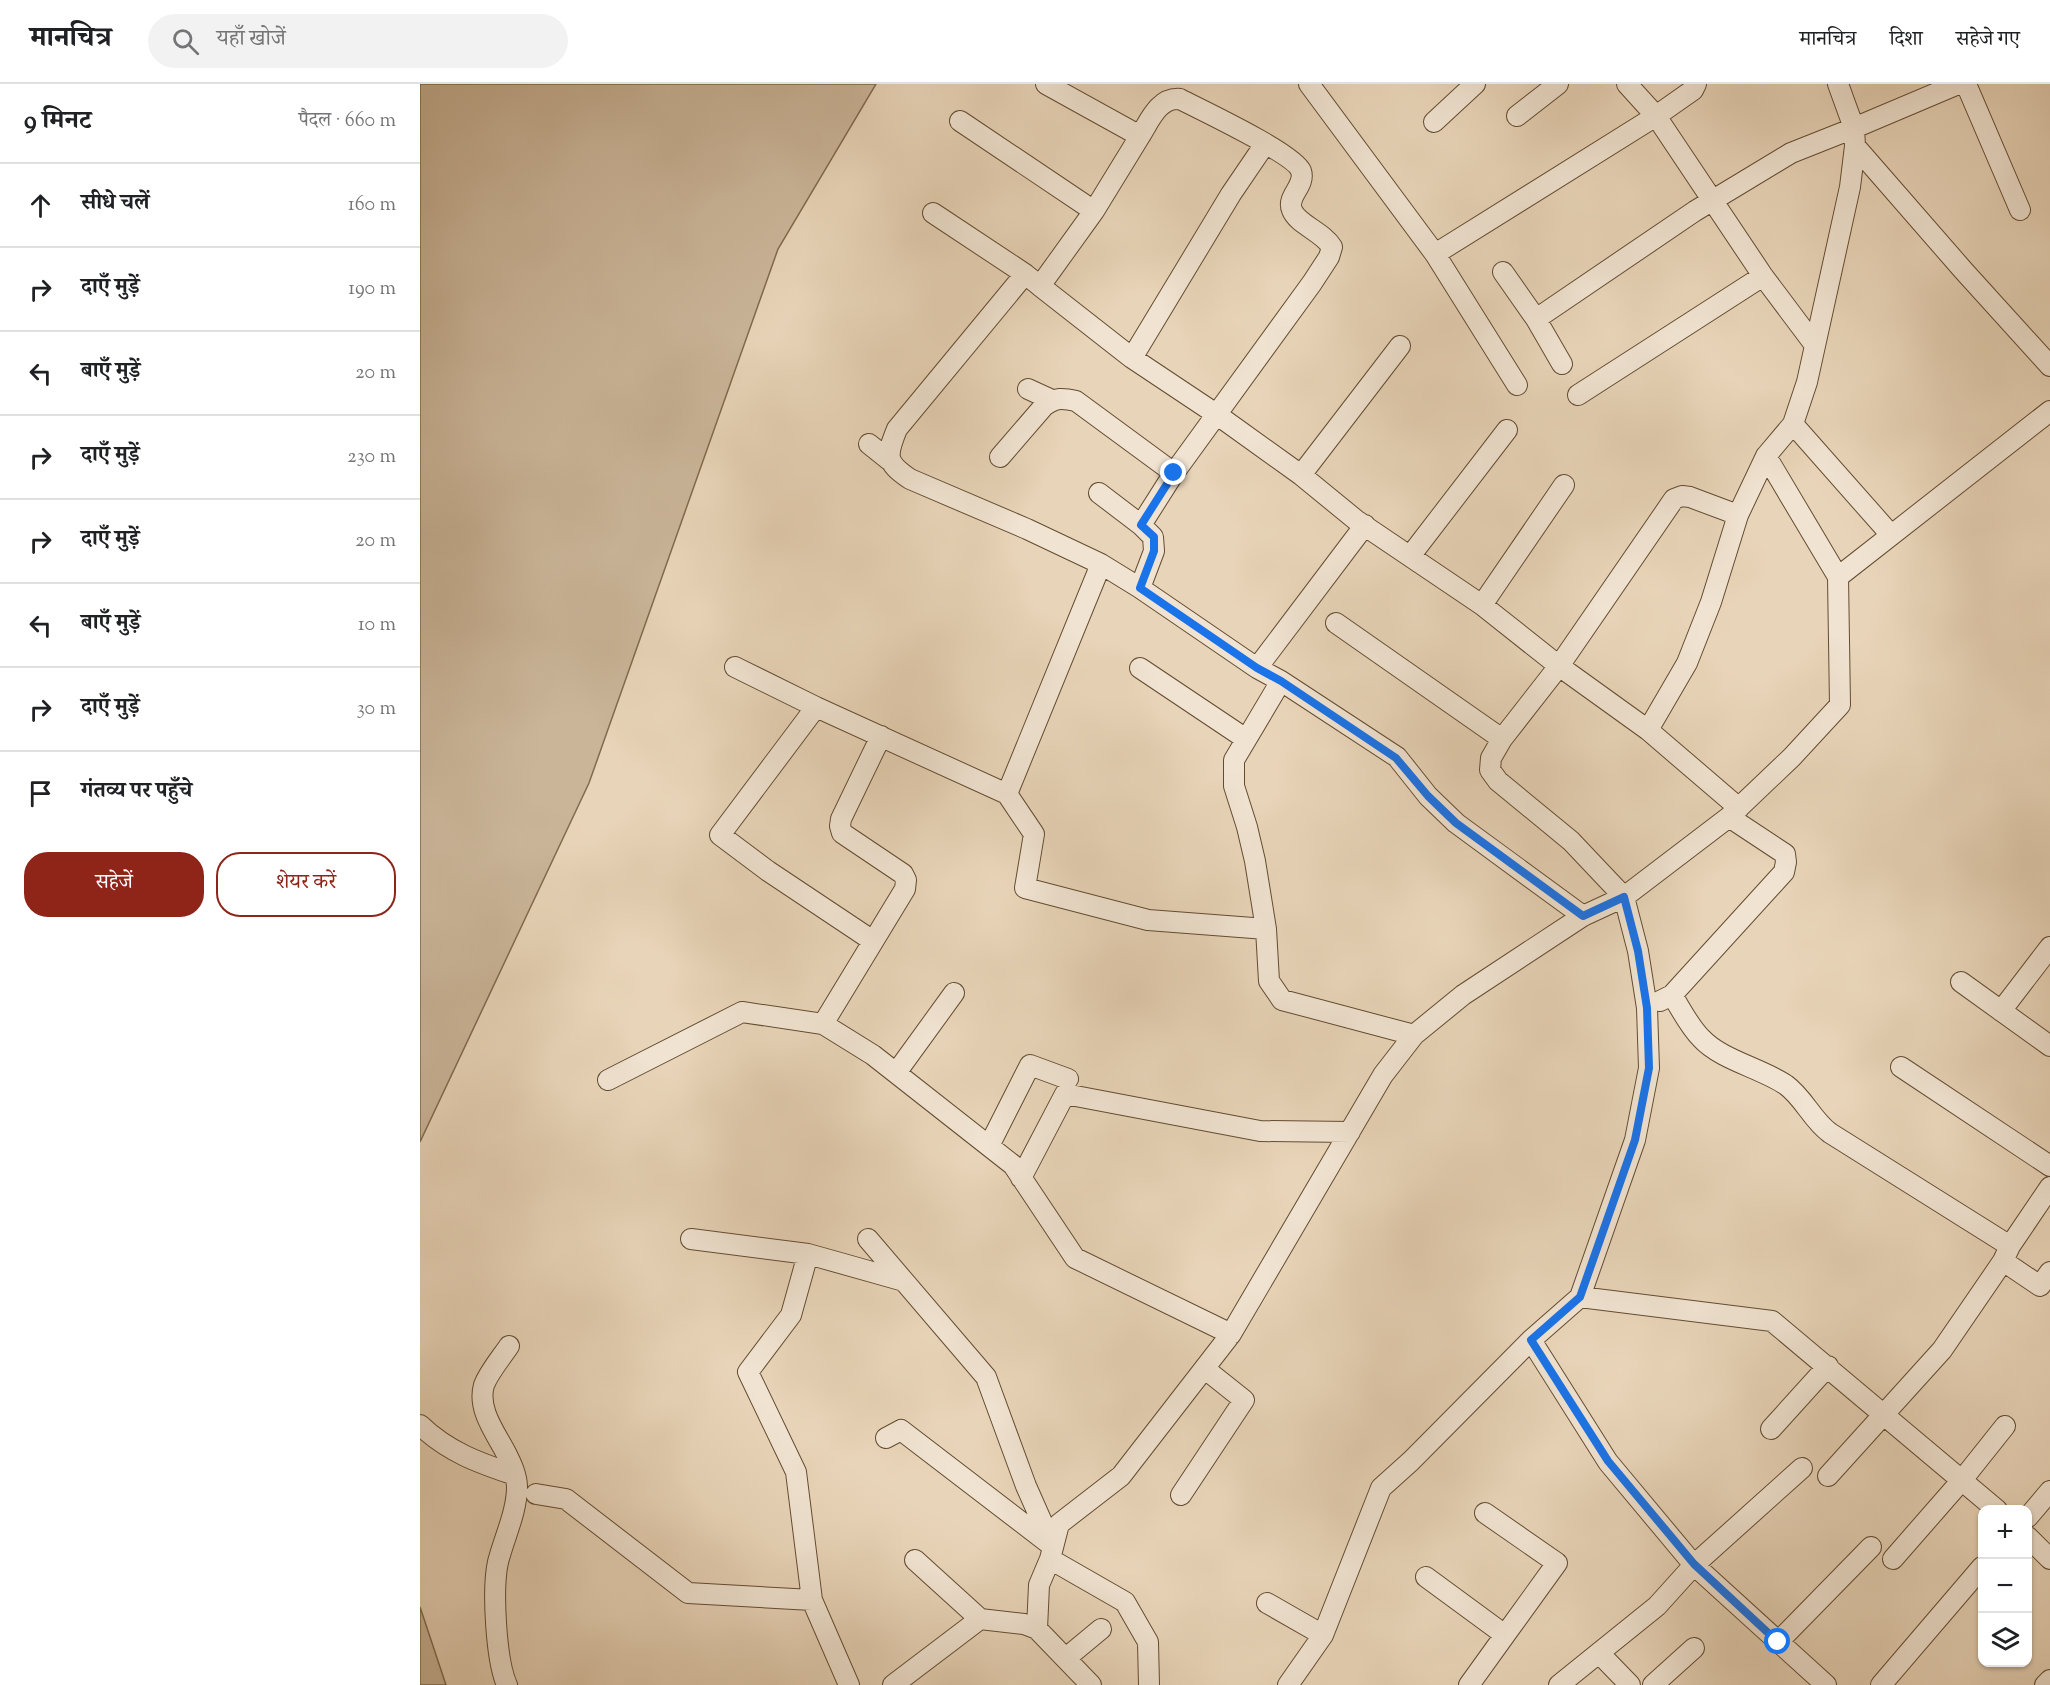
<!DOCTYPE html>
<html lang="hi">
<meta charset="utf-8">
<style>
body{margin:0;font-family:"Sorts Mill Goudy","Noto Serif Devanagari",serif;background:#f2f2f2;color:#202124}
.controls{position:absolute;right:18px;bottom:18px;display:grid;overflow:hidden;border-radius:12px;box-shadow:0 2px 4px #0004}
.controls button{width:54px;height:54px;display:grid;place-items:center;padding:0;border:0;border-bottom:2px solid #e0e0e0;background:#fff;color:#202124;font:30px sans-serif}
.stop{position:absolute;width:18px;height:18px;margin:-14px;border:4px solid #1a73e8;border-radius:50%;background:#fff}
.stop.end{background:#1a73e8;border-color:#fff;box-shadow:0 2px 6px #0008}
.list{margin:0;padding:0;list-style:none}
h2{display:flex;justify-content:space-between;align-items:center;height:78px;margin:0;padding:0 24px;font-size:26px}
h2 small{font-size:20px;font-weight:400;color:#757577}
.list li{display:grid;grid-template-columns:39px 1fr auto;gap:18px;align-items:center;box-sizing:border-box;height:84px;padding:0 24px;border-top:2px solid #e0e0e0}
.list b{display:block;font-size:22px;white-space:nowrap}
.list em{font-size:20px;font-style:normal;color:#757577}
.actions{display:flex;gap:12px;padding:18px 24px}
.actions a{flex:1;padding:14px 0;border:2px solid #8f2418;border-radius:24px;text-align:center;font-size:21px;color:#8f2418}
.actions .main{background:#8f2418;color:#fff}
.icon{flex:none;width:33px;height:33px;fill:none;stroke:currentColor;stroke-width:2;stroke-linecap:round;stroke-linejoin:round}
.map{position:relative;flex:none;width:1630px;height:1601px;overflow:hidden}
header{display:flex;align-items:center;gap:36px;box-sizing:border-box;height:84px;padding:0 30px;background:#fff;border-bottom:2px solid #e0e0e0}
header strong{font-size:28px}
nav{display:flex;gap:33px;margin-inline-start:auto;font-size:21px}
.search{width:420px;height:54px;background:#f2f2f2;display:flex;align-items:center;gap:15px;box-sizing:border-box;padding:0 21px;border-radius:33px;color:#757577;font-size:22px}
main{display:flex}
aside{flex:1;background:#fff}
.map>svg:first-child{display:block}
.green{fill:#cab599;stroke:#816a4e;stroke-width:1.5}
.lines{fill:none;stroke-linecap:round;stroke-linejoin:round}
.minor-casing{stroke:#644c31;stroke-width:22}
.minor{stroke:#f0e3d1;stroke-width:20}
.route{stroke:#1a73e8;stroke-width:8}
</style>
<header>
<strong>मानचित्र</strong>
<div class="search"><svg class="icon" aria-label="search" viewBox="0 0 24 24"><circle cx="10" cy="10" r="6"/><path d="M15 15l6 6"/></svg>यहाँ खोजें</div>
<nav><a>मानचित्र</a><a>दिशा</a><a>सहेजे गए</a></nav>
</header>
<main>
<aside>
<h2>9 मिनट<small>पैदल · 660 m</small></h2>
<ul class="list">
<li><svg class="icon" aria-label="ahead" viewBox="0 0 24 24"><path d="M12 20V5M6 11l6-6 6 6"/></svg><div><b>सीधे चलें</b></div><em>160 m</em></li>
<li><svg class="icon" aria-label="right" viewBox="0 0 24 24"><path d="M7 20v-9h11M14 6l5 5-5 5"/></svg><div><b>दाएँ मुड़ें</b></div><em>190 m</em></li>
<li><svg class="icon" aria-label="left" viewBox="0 0 24 24"><path d="M17 20v-9H6M10 6l-5 5 5 5"/></svg><div><b>बाएँ मुड़ें</b></div><em>20 m</em></li>
<li><svg class="icon" aria-label="right" viewBox="0 0 24 24"><path d="M7 20v-9h11M14 6l5 5-5 5"/></svg><div><b>दाएँ मुड़ें</b></div><em>230 m</em></li>
<li><svg class="icon" aria-label="right" viewBox="0 0 24 24"><path d="M7 20v-9h11M14 6l5 5-5 5"/></svg><div><b>दाएँ मुड़ें</b></div><em>20 m</em></li>
<li><svg class="icon" aria-label="left" viewBox="0 0 24 24"><path d="M17 20v-9H6M10 6l-5 5 5 5"/></svg><div><b>बाएँ मुड़ें</b></div><em>10 m</em></li>
<li><svg class="icon" aria-label="right" viewBox="0 0 24 24"><path d="M7 20v-9h11M14 6l5 5-5 5"/></svg><div><b>दाएँ मुड़ें</b></div><em>30 m</em></li>
<li><svg class="icon" aria-label="arrive" viewBox="0 0 24 24"><path d="M6 21V4h12l-3 4 3 4H6"/></svg><div><b>गंतव्य पर पहुँचे</b></div></li>
</ul>
<div class="actions"><a class="main">सहेजें</a><a>शेयर करें</a></div>
</aside>
<div class="map">
<svg width="1630" height="1601" viewBox="0 0 1630 1601">
<rect width="100%" height="100%" fill="#e8d4b8"/>
<filter id="stains"><feTurbulence type="fractalNoise" baseFrequency=".00333" numOctaves="4"/><feColorMatrix values="0 0 0 0 .2 0 0 0 0 .09 0 0 0 0 .02 0 0 0 .5 -.17"/></filter>
<radialGradient id="worn" r=".72"><stop offset=".6" stop-color="#630" stop-opacity="0"/><stop offset="1" stop-color="#630" stop-opacity=".3"/></radialGradient>
<path class="green" d="M 0,0 L 456,0 L 358,165 L 169,699 L 0,1058 Z
M 0,1523 L 26,1601 L 0,1601 Z"/>
<g class="lines">
<defs>
<path id="minor" d="M 889,0 L 1015,170 L 1097,301
M 1207,0 L 1236,32 L 1273,6 L 1276,0
M 1546,0 L 1600,126
M 1097,32 L 1138,0
M 540,37 L 674,127
M 1014,38 L 1055,0
M 720,52 C 730,36 739,13 760,15 C 781,26 875,70 881,87 C 886,102 866,112 872,126 C 877,140 903,148 912,163 L 909,173 L 892,199 L 754,389 L 721,441
M 845,60 L 811,110 L 712,274 L 796,330 L 881,391 L 936,436 L 1062,521 L 1139,582 L 1228,646 L 1319,724
M 1435,62 L 1543,186 L 1630,282
M 513,129 L 605,190 L 620,202 L 674,127 L 720,52 L 626,0
M 1015,170 L 1236,32 L 1343,192 L 1394,260
M 1083,188 L 1116,235 L 1142,280
M 605,190 L 477,345 C 466,372 465,378 490,395 L 607,445 L 681,480 L 720,504 L 837,584 L 861,597 L 977,673 L 1008,712 L 1036,739 L 1163,832
M 620,202 L 712,274
M 1116,235 L 1275,127 L 1371,69 L 1434,44 L 1538,0
M 608,305 L 632,316
M 1158,311 L 1343,192
M 1373,340 L 1471,451
M 449,360 L 469,376
M 580,373 L 624,322 C 636,313 643,314 656,317 L 754,389
M 881,391 L 980,262
M 679,409 L 721,441 L 733,453 L 734,467 L 720,504
M 1318,431 L 1270,413 L 1262,412 L 1254,415 L 1139,582 L 1082,655 L 1071,674 L 1070,686 L 1078,697 L 1151,757 L 1204,813 L 1218,867 L 1227,924 L 1229,984 L 1215,1056 L 1160,1213 L 1352,1237 L 1577,1426
M 991,471 L 1087,346
M 681,480 L 587,710 L 614,750 L 605,804 L 728,836 L 846,845
M 1418,493 L 1630,327
M 1062,521 L 1144,401
M 916,539 L 1082,655
M 315,583 L 396,623 L 587,710
M 720,584 L 826,655
M 837,584 L 945,441
M 861,597 L 814,676 L 814,702 L 827,743 L 835,777 L 846,845 L 849,897 L 862,916 L 994,951
M 396,623 L 300,751 L 348,787 L 453,857
M 1228,646 L 1267,579 L 1291,518 L 1318,431 L 1346,372 L 1373,340 L 1387,298 L 1430,103 L 1435,62 L 1434,44 L 1418,0
M 1541,898 L 1630,962
M 1252,911 C 1261,925 1269,942 1281,954 C 1301,976 1341,984 1366,1001 C 1384,1014 1392,1036 1410,1049 L 1590,1162
M 1240,917 L 1252,911 L 1364,788 L 1366,778 L 1365,770 L 1309,733
M 1581,927 L 1630,863
M 403,940 L 485,805 L 486,796 L 483,790 L 422,749 L 420,742 L 421,735 L 461,652
M 1481,983 L 1630,1082
M 476,989 L 534,909
M 188,996 L 322,928 L 403,940 L 453,971 L 593,1081 L 655,1174 L 811,1250
M 569,1062 L 610,981 L 648,995
M 601,1094 L 645,1010 L 840,1047 L 930,1048
M 271,1155 L 388,1170 L 484,1197
M 448,1155 L 566,1293 L 606,1402 L 633,1463
M 388,1170 L 371,1231 L 328,1288 L 376,1388 L 392,1516 L 429,1601
M 1583,1177 L 1620,1202 L 1630,1188
M 1111,1256 L 1188,1378 L 1274,1481 L 1406,1601
M 0,1341 C 28,1368 59,1379 95,1391
M 1351,1345 L 1408,1282
M 466,1354 L 481,1346 L 631,1461
M 1408,1392 L 1522,1266 L 1583,1177 L 1590,1162 L 1630,1103
M 116,1410 L 146,1415 L 268,1509 L 392,1516
M 761,1411 L 824,1316 L 785,1285
M 1608,1433 L 1630,1407
M 1608,1453 L 1630,1475
M 630,1475 L 705,1518 L 728,1558 L 729,1601
M 1473,1475 L 1542,1396 L 1585,1342
M 495,1476 L 560,1535
M 1006,1493 L 1085,1551 L 1137,1479 L 1065,1429
M 847,1519 L 903,1551
M 1358,1558 L 1451,1463
M 1179,1569 L 1210,1601
M 646,1574 L 681,1545
M 87,1601 C 76,1577 72,1505 78,1478 C 84,1454 97,1428 97,1403 C 97,1391 91,1379 86,1369 C 75,1348 57,1325 64,1301 C 69,1288 81,1274 89,1262
M 473,1601 L 560,1535 L 604,1540 L 617,1545
M 671,1601 L 617,1545 L 619,1501 L 630,1475 L 639,1440 L 701,1392 L 811,1250 L 963,991 L 994,951 L 1043,911 L 1163,832 L 1204,813 L 1309,733 L 1372,673 L 1420,621 L 1418,493 L 1346,372
M 868,1601 L 903,1551 L 961,1404 L 991,1377 L 1111,1256 L 1160,1213
M 1049,1601 L 1085,1551
M 1139,1601 L 1237,1522 L 1274,1481 L 1382,1384
M 1233,1601 L 1274,1564
M 1461,1601 L 1562,1483
M 1625,1601 L 1630,1596"/>
</defs>
<use href="#minor" class="minor-casing"/>
<use href="#minor" class="minor"/>
</g>
<g class="lines">
<path class="route" d="M 754,389 L 721,441 L 734,453 L 734,467 L 720,504 L 837,584 L 861,597 L 976,674 L 1008,712 L 1036,739 L 1163,832 L 1204,813 L 1218,867 L 1227,924 L 1229,984 L 1215,1056 L 1160,1213 L 1111,1256 L 1188,1377 L 1274,1480 L 1358,1558"/>
</g>
<rect width="100%" height="100%" filter="url(#stains)"/>
<rect width="100%" height="100%" fill="url(#worn)"/>
</svg>
<div class="controls">
<button>+</button>
<button>−</button>
<button><svg class="icon" aria-label="layers" viewBox="0 0 24 24"><path d="M12 4l9 5-9 5-9-5zM3 14l9 5 9-5"/></svg></button>
</div>
<div class="stop" style="left:1358px;top:1558px"></div>
<div class="stop end" style="left:754px;top:389px"></div>
</div>
</main>
